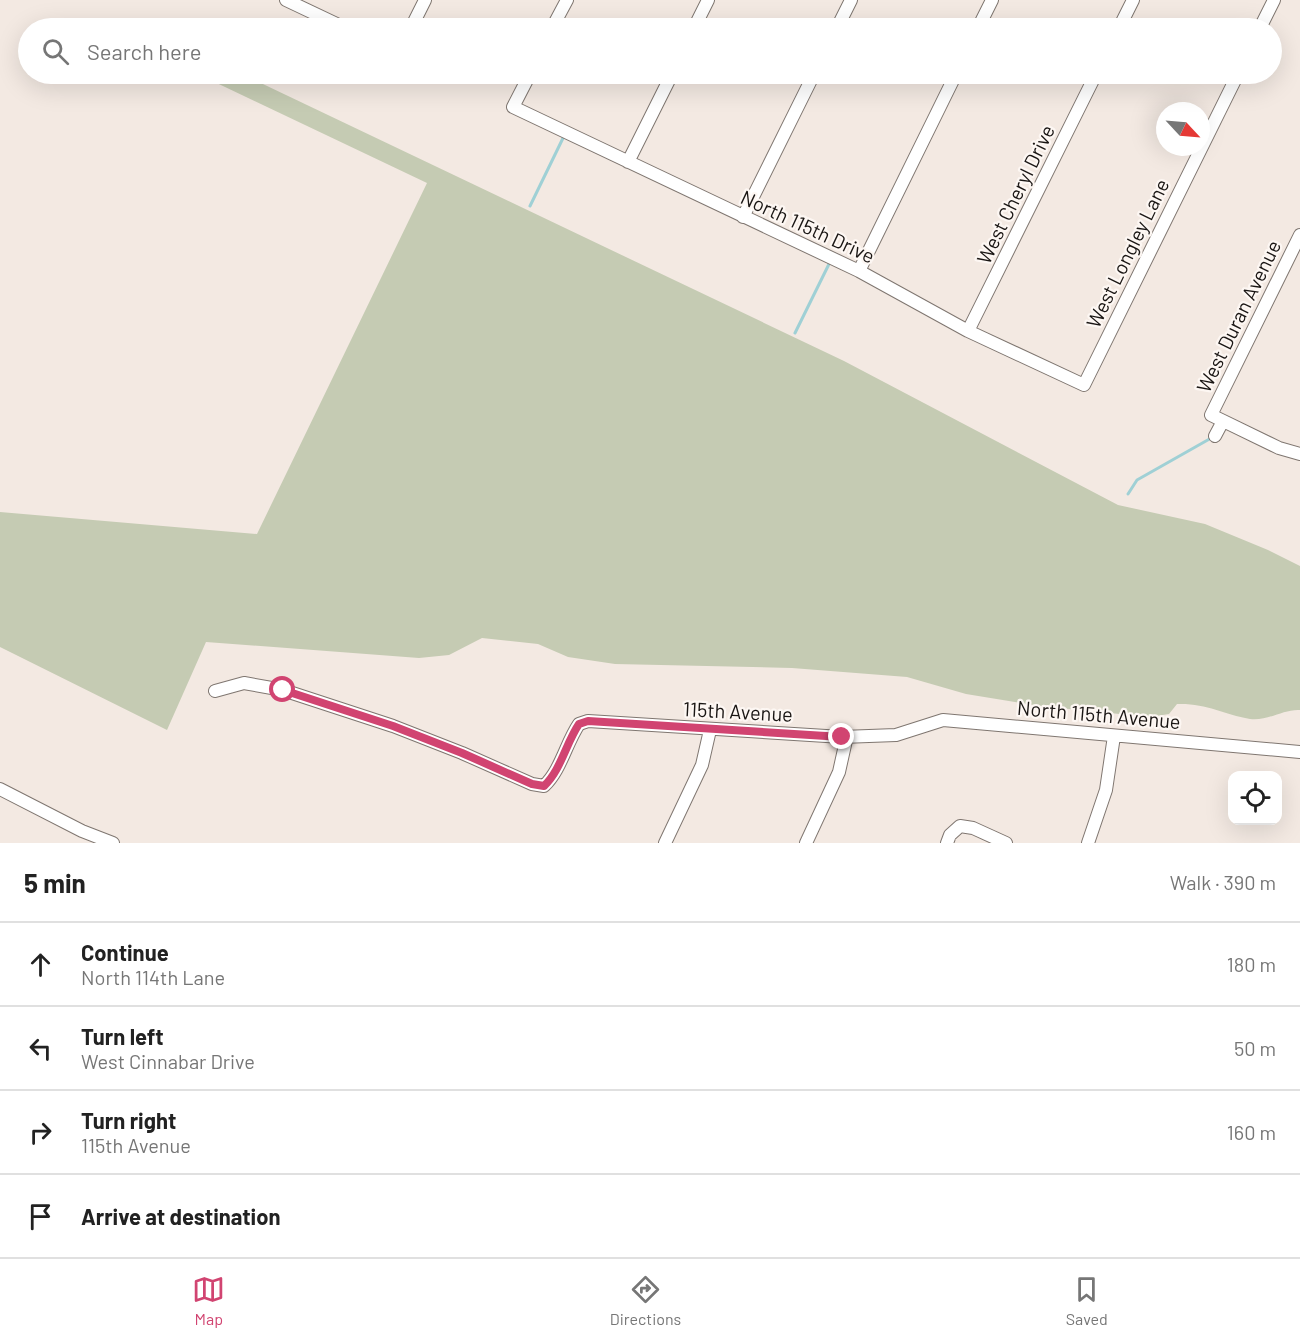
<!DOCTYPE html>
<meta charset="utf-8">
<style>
body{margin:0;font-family:Barlow,sans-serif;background:#f2f2f2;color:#222}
.controls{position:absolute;right:18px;bottom:18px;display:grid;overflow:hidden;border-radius:12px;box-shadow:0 6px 24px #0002}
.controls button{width:54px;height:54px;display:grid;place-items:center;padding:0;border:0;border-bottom:2px solid #e0e0e0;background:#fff;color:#222;font:30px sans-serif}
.compass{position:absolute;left:1156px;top:102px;width:54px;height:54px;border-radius:50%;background:#fff;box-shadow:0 6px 24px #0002;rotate:116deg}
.stop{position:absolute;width:18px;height:18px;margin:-14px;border:4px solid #d14471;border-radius:50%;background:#fff}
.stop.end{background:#d14471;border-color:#fff;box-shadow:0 2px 6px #0008}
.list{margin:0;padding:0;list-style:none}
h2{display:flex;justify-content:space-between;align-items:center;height:78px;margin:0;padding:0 24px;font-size:26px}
h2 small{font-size:20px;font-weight:400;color:#767676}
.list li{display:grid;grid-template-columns:39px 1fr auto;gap:18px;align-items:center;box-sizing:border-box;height:84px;padding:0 24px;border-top:2px solid #e0e0e0}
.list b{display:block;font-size:22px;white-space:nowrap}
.list p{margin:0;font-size:20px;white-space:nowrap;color:#767676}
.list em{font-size:20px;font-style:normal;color:#767676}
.icon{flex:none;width:33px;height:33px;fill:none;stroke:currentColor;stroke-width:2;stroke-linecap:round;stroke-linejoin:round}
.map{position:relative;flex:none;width:1300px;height:843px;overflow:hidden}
.search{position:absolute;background:#fff;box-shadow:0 6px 24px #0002;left:18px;right:18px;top:18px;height:66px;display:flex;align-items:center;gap:15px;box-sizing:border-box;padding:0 21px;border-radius:33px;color:#767676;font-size:22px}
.sheet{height:414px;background:#fff}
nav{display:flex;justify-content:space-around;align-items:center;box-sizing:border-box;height:84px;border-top:2px solid #e0e0e0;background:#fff;font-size:16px;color:#767676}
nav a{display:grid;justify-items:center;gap:3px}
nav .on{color:#d14471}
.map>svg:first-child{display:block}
.green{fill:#c5cbb3}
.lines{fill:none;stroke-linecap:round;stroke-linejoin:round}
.stream{stroke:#9fd0d5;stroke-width:3}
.minor-casing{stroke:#7f7670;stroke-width:14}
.minor{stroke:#fff;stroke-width:12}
.route{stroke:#d14471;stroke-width:8}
.labels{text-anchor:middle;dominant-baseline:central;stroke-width:4.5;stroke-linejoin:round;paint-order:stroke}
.street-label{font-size:20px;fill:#191513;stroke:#fdf7f3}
</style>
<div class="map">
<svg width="1300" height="843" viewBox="0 0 1300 843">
<rect width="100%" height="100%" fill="#f3e9e2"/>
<path class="green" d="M 204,74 L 242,74 L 844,361 L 1118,505 L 1205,524 L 1268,550 L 1300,566 L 1300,710 C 1283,709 1269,721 1250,719 C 1223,714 1206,703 1177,704 L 1169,714 L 1150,717 L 1039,706 L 966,694 L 907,677 L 792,668 L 615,664 L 568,657 L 538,644 L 482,638 L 449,655 L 419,658 L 206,642 L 167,730 L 0,647 L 0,512 L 257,534 L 427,183 L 202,76 Z"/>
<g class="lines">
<path class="stream" d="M 530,206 L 565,134
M 795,333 L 831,260
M 1128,494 L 1137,480 L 1213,437"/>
<defs>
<path id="minor" d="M 286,0 L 345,28
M 411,28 L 425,0
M 552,28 L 567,0
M 694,28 L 708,0
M 837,28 L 851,0
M 978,28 L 992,0
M 1119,28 L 1133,0
M 1260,28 L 1274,0
M 530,74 L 513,107 L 859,271 L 968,331 L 1084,385 L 1238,74
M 628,162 L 672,74
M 743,217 L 814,74
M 1300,235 L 1211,415 L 1279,448 L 1300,454
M 859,271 L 956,74
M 968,331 L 1096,74
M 1215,436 L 1223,421
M 215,691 L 244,683 L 283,690 L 393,726 L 462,753 L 532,784 L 544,786 C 561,770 566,743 579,724 L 588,721 L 842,737 L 896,735 L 943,720 L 1300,752
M 0,789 L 82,831 L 113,843
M 665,843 L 702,765 L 710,730
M 806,843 L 839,772 L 847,736
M 947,843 L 950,835 L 960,826 L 973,828 L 1006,843
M 1088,843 L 1106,790 L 1114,736"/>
</defs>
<use href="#minor" class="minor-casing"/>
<use href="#minor" class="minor"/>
</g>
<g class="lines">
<path class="route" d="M 283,690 L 393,726 L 462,753 L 532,784 L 544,786 C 561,770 566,743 579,724 L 588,721 L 842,737"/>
</g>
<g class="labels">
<g class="street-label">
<text transform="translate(1015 194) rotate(-64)">West Cheryl Drive</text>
<text transform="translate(808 226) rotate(25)">North 115th Drive</text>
<text transform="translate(1127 253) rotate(-64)">West Longley Lane</text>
<text transform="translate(1238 316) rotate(-64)">West Duran Avenue</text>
<text transform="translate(738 711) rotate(3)">115th Avenue</text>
<text transform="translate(1099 714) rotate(5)">North 115th Avenue</text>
</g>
</g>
</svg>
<div class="controls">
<button><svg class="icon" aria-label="locate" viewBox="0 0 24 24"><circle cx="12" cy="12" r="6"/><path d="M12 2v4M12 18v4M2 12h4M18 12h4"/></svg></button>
</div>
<svg class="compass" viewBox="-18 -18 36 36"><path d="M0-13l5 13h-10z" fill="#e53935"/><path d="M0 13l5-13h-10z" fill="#767676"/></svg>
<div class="stop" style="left:283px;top:690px"></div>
<div class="stop end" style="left:842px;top:737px"></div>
<div class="search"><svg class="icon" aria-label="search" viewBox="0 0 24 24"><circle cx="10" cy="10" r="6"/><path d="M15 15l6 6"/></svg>Search here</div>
</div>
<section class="sheet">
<h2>5 min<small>Walk · 390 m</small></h2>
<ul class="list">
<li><svg class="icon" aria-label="ahead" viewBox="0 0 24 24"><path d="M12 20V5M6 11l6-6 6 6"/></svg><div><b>Continue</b><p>North 114th Lane</p></div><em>180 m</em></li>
<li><svg class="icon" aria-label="left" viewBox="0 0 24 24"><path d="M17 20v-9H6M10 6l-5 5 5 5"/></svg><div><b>Turn left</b><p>West Cinnabar Drive</p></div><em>50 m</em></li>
<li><svg class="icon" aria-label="right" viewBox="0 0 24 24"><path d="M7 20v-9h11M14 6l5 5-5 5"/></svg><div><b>Turn right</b><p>115th Avenue</p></div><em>160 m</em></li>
<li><svg class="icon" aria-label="arrive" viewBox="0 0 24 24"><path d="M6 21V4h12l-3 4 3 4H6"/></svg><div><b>Arrive at destination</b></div></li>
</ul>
</section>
<nav>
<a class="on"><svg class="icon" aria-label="map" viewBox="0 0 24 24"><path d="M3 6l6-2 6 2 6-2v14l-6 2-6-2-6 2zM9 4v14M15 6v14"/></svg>Map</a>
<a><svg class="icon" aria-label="directions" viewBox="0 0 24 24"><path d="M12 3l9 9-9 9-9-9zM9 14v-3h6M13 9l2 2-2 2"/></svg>Directions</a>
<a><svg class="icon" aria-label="saved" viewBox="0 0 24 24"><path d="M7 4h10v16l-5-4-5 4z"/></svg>Saved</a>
</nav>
